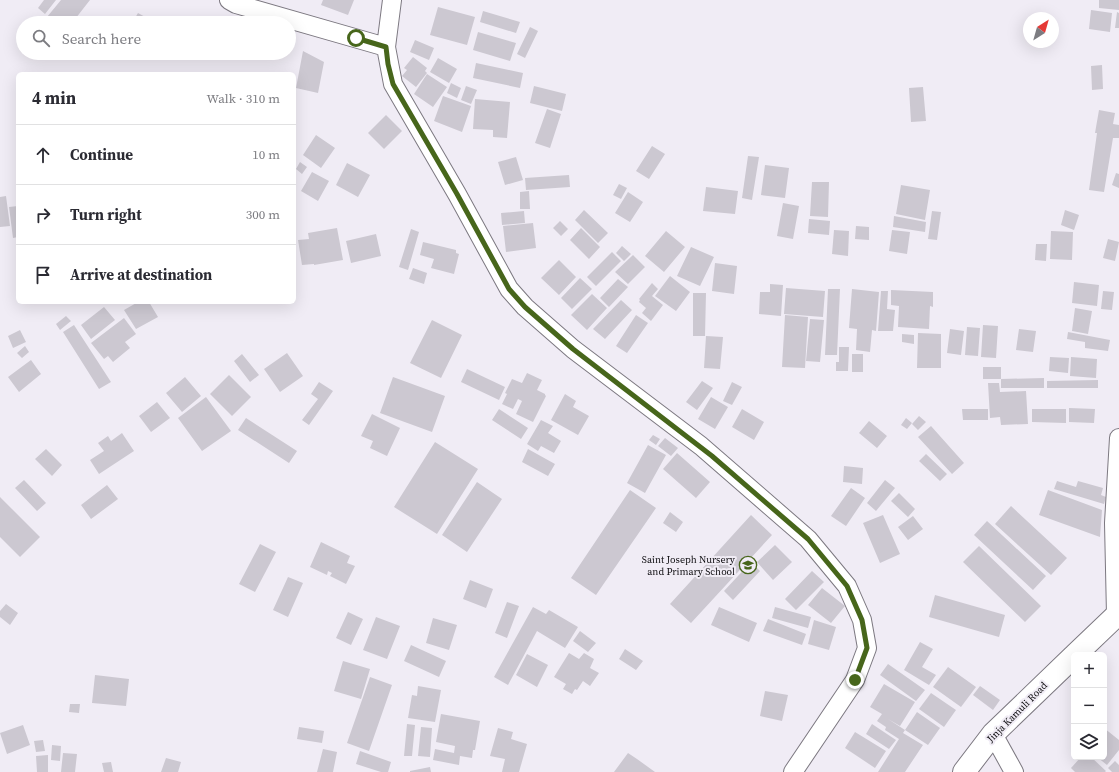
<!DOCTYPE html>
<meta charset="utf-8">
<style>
body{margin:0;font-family:"Source Serif 4",serif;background:#f7f7f7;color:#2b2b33}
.controls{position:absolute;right:12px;bottom:12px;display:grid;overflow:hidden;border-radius:6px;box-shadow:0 4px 16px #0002}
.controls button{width:36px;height:36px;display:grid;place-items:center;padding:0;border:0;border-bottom:1px solid #e1e1e2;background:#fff;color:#2b2b33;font:20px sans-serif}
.compass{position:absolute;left:1023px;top:12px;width:36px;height:36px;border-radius:50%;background:#fff;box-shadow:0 4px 16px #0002;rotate:37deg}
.stop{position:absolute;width:12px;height:12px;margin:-9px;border:3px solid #47661b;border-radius:50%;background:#fff}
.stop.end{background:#47661b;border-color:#fff;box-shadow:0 1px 4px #0008}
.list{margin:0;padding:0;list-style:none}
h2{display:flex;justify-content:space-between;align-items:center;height:52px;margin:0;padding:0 16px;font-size:17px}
h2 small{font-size:13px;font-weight:400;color:#7c7c81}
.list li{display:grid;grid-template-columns:26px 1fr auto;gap:12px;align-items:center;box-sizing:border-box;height:60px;padding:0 16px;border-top:1px solid #e1e1e2}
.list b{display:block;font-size:15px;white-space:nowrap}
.list em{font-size:13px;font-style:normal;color:#7c7c81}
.icon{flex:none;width:22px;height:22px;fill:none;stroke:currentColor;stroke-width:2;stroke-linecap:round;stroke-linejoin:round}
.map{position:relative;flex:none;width:1119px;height:772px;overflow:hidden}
.search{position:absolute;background:#fff;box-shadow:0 4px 16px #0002;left:16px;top:16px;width:280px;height:44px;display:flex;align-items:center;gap:10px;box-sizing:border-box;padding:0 14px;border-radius:22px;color:#7c7c81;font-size:15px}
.panel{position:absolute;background:#fff;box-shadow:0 4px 16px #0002;left:16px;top:72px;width:280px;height:232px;border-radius:6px}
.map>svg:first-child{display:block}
.building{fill:#ccc8d1}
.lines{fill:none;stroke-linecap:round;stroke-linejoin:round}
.minor-casing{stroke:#7c7880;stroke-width:20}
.secondary-casing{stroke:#7c7880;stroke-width:24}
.minor{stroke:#fff;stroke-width:18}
.secondary{stroke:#fff;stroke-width:22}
.route{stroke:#47661b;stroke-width:5}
.labels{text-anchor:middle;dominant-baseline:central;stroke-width:4;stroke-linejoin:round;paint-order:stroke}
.poi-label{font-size:10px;fill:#0d0c0f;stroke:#f0ecf5;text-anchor:end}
.street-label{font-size:10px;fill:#0d0c0f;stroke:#f0ecf5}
</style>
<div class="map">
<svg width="1119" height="772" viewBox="0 0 1119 772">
<rect width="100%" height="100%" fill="#f0ecf5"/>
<path class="building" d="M 44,0 L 56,0 L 45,14 L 38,8 Z
M 61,0 L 90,0 L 72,23 L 55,23 L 47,17 Z
M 323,0 L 354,0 L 348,15 L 321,5 Z
M 1099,0 L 1119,0 L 1119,10 L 1099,8 Z
M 438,7 L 475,17 L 467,45 L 430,35 Z
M 1091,10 L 1112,13 L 1110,32 L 1089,29 Z
M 483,11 L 520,22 L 516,33 L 480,22 Z
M 1117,12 L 1119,13 L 1119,28 L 1115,28 Z
M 138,13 L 156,23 L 132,23 Z
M 530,27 L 538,31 L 525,58 L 517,54 Z
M 478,32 L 516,43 L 510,61 L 473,50 Z
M 415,40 L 434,48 L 429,60 L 410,52 Z
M 303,51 L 324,62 L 318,93 L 296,88 Z
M 413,57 L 427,68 L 425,71 L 427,73 L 416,87 L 402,76 L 407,70 L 404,68 Z
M 438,58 L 457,69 L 449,83 L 430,72 Z
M 476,63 L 523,73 L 520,88 L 473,78 Z
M 1102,65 L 1103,89 L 1092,90 L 1091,66 Z
M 427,74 L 447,87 L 433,107 L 414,94 Z
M 451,83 L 461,88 L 457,98 L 447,93 Z
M 466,86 L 477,90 L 471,104 L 461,100 Z
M 534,86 L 566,94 L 562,111 L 530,103 Z
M 923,87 L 926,121 L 911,122 L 909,88 Z
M 443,96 L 471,106 L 462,132 L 434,121 Z
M 475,99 L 510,102 L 507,138 L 493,137 L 493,130 L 473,129 Z
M 547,109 L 561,114 L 550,148 L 535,143 Z
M 1099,110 L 1115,113 L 1113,124 L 1119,125 L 1119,138 L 1113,138 L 1104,192 L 1089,190 L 1097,133 L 1095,133 Z
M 386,115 L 402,131 L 384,149 L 368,133 Z
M 316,135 L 335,148 L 321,168 L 303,155 Z
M 652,146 L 665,154 L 649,179 L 636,171 Z
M 748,156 L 759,157 L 752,200 L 742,198 Z
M 516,157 L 523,180 L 505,185 L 498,162 Z
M 300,162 L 307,167 L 302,174 L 296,169 Z
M 347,163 L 370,175 L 358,197 L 336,185 Z
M 765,165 L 789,168 L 785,198 L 761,195 Z
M 312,172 L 329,181 L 318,201 L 301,191 Z
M 1116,173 L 1119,174 L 1119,188 L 1112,185 Z
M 569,175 L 570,187 L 526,190 L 525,178 Z
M 812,182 L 829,182 L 828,217 L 810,216 Z
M 619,184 L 627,188 L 621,199 L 613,195 Z
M 901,185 L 930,190 L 925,220 L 896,214 Z
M 706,187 L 738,191 L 735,214 L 703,211 Z
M 529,191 L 530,209 L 520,209 L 520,192 Z
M 628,192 L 643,202 L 630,222 L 615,213 Z
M 6,196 L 10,226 L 0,227 L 0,197 Z
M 783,203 L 799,206 L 793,239 L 777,236 Z
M 18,206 L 18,237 L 13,238 L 9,207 Z
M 584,210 L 608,233 L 598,243 L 575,220 Z
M 1065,210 L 1079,215 L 1074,230 L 1061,225 Z
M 524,211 L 525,223 L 502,225 L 501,213 Z
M 932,211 L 941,212 L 937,240 L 928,239 Z
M 894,216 L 926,222 L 925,232 L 893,227 Z
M 809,219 L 830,221 L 829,235 L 808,233 Z
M 560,221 L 568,229 L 561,236 L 553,228 Z
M 533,223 L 536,248 L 506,252 L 503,226 Z
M 856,226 L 869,227 L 869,240 L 855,239 Z
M 337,228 L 343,260 L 314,265 L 314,264 L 302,265 L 298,240 L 309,239 L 308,233 Z
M 581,228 L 600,247 L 589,259 L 570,240 Z
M 411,229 L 419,232 L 408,270 L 399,267 Z
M 834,230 L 849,231 L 848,256 L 832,254 Z
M 892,230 L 910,232 L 907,254 L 889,251 Z
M 666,231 L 685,247 L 664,272 L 645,256 Z
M 1051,231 L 1073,232 L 1072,260 L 1050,259 Z
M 376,234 L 381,256 L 351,263 L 346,241 Z
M 1108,239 L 1119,242 L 1115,261 L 1103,258 Z
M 423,242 L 456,250 L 456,253 L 459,254 L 454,274 L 431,268 L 434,259 L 420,255 Z
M 1036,244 L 1047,244 L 1046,261 L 1035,260 Z
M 622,246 L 631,254 L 624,261 L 616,253 Z
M 691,247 L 714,257 L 700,286 L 677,276 Z
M 612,252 L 621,261 L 596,286 L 587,277 Z
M 633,255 L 645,267 L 628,284 L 615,272 Z
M 559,260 L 576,277 L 559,295 L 541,278 Z
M 715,263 L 737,266 L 734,294 L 712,291 Z
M 413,268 L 427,273 L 424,284 L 409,279 Z
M 670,276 L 690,292 L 676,311 L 655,296 Z
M 580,278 L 592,289 L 572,309 L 561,298 Z
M 618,279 L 628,287 L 609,307 L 600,298 Z
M 1074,282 L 1099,285 L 1097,306 L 1072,303 Z
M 652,283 L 658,289 L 652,296 L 663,305 L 651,321 L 642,313 L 646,308 L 639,302 L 640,300 L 639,299 Z
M 770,284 L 783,285 L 781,316 L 759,314 L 760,292 L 770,292 Z
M 786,288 L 825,291 L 823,317 L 784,314 Z
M 828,289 L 840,289 L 837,355 L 825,355 Z
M 852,289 L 879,292 L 876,331 L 872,330 L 870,352 L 856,350 L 857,329 L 849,328 Z
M 891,290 L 933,292 L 933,307 L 930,306 L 929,329 L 898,327 L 899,306 L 891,305 Z
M 881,291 L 888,291 L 887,309 L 895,310 L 893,331 L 878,331 Z
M 1103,291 L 1114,292 L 1112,310 L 1101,309 Z
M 693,293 L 706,293 L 705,336 L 693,336 Z
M 592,294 L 607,308 L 587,330 L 571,315 Z
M 621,300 L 632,310 L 605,339 L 593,329 Z
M 138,302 L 149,302 L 158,317 L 136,329 L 124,310 Z
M 104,307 L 115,320 L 91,339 L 81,325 Z
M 1075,308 L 1092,311 L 1088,334 L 1072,331 Z
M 636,315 L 648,323 L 627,353 L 616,346 Z
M 785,315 L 808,317 L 805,368 L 782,367 Z
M 66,316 L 71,321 L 60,330 L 56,324 Z
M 124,318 L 136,334 L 125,342 L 130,348 L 113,362 L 108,356 L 104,359 L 91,343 Z
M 810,319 L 824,320 L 820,362 L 806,361 Z
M 432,320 L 462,335 L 441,378 L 410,363 Z
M 74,325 L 111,382 L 99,389 L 63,332 Z
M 983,325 L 998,326 L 996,358 L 981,357 Z
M 967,327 L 980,328 L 978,356 L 965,355 Z
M 950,329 L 964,331 L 961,355 L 947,353 Z
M 1019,329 L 1036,331 L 1033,352 L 1016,350 Z
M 20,330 L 26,342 L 13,348 L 8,336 Z
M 1068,332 L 1110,340 L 1108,351 L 1085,348 L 1085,342 L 1067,339 Z
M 918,333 L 941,334 L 941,368 L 917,368 Z
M 902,334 L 914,335 L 914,344 L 902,342 Z
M 706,336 L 723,337 L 720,369 L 704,368 Z
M 25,346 L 29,352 L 22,358 L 17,353 Z
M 839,347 L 849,347 L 848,371 L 836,371 L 836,362 L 839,362 Z
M 287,353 L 303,376 L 280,392 L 264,369 Z
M 242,354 L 259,375 L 250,382 L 234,361 Z
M 852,354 L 863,354 L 863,372 L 852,372 Z
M 1050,357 L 1069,358 L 1068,373 L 1049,371 Z
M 1071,357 L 1097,359 L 1096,378 L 1070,376 Z
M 31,360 L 41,374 L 19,392 L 8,377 Z
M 983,367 L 1001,367 L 1001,379 L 983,379 Z
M 467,369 L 505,387 L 499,400 L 461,382 Z
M 527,373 L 542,380 L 537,390 L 545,394 L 545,395 L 546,396 L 533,422 L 516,414 L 522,401 L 518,399 L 513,409 L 502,404 L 507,394 L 505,393 L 512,379 L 522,383 Z
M 229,375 L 251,397 L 232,416 L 210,394 Z
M 185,377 L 201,396 L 182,412 L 166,393 Z
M 393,377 L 445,396 L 432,432 L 380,413 Z
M 1044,378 L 1044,388 L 1001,388 L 1001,379 Z
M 1098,380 L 1098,388 L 1047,388 L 1047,381 Z
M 702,381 L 713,388 L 697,410 L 686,402 Z
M 319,382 L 333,391 L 309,425 L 302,420 L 318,399 L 311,394 Z
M 732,382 L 742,387 L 732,405 L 723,401 Z
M 988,383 L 999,383 L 1000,392 L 1026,391 L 1028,424 L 1001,425 L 1000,417 L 990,418 Z
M 565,394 L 576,401 L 573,407 L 589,416 L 578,435 L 551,420 Z
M 206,397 L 231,431 L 202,451 L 178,418 Z
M 711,397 L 728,407 L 715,429 L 698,419 Z
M 157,402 L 170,418 L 151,432 L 139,416 Z
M 1069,408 L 1095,409 L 1094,423 L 1069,422 Z
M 499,409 L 528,428 L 521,439 L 492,420 Z
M 742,409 L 764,422 L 754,440 L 732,427 Z
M 962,409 L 988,409 L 988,420 L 963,420 Z
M 1032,409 L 1066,409 L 1066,423 L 1032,422 Z
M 372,414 L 400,428 L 387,456 L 370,448 L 373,441 L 361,436 Z
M 919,416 L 926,422 L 918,430 L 912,424 Z
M 246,418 L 297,451 L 289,463 L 238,430 Z
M 906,418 L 912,423 L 907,429 L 901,425 Z
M 541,420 L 553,426 L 548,433 L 561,441 L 554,453 L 541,446 L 538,451 L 527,444 Z
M 869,421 L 887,436 L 877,448 L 859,433 Z
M 931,426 L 964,463 L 952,474 L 918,437 Z
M 122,433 L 134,451 L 99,474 L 90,460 L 104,451 L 98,443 L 108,436 L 111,441 Z
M 653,435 L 660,439 L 656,445 L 649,440 Z
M 665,438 L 678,448 L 671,456 L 658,446 Z
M 435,442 L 478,469 L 437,534 L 394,507 Z
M 648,445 L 666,455 L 645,493 L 627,483 Z
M 46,449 L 62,465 L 52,476 L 35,459 Z
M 528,449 L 555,464 L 548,476 L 522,462 Z
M 677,453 L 710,482 L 696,498 L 663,469 Z
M 926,454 L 947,474 L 940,481 L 919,461 Z
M 844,466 L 863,468 L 862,484 L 843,482 Z
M 24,480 L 46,503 L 37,511 L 15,488 Z
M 885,480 L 895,488 L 876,511 L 867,503 Z
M 1057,481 L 1076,487 L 1078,481 L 1103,488 L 1101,495 L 1106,497 L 1104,504 L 1054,489 Z
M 477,482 L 502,499 L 467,552 L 442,535 Z
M 107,485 L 118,499 L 91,519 L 81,505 Z
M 851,488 L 865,498 L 846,526 L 831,516 Z
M 630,490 L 656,508 L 596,595 L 571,578 Z
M 1048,490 L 1102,510 L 1100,537 L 1039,515 Z
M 899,493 L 915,509 L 908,517 L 891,501 Z
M 0,497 L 40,537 L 20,557 L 0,537 Z
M 1011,506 L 1067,558 L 1051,575 L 995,524 Z
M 670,512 L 683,522 L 676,532 L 663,523 Z
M 751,515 L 772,535 L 691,623 L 670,604 Z
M 883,515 L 900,554 L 880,563 L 863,523 Z
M 913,516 L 923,529 L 908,540 L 898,527 Z
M 987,521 L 1046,576 L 1033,590 L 974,535 Z
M 321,542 L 350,556 L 347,563 L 355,566 L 346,584 L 330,576 L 332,573 L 328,571 L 327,575 L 310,567 Z
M 260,544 L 276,552 L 255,592 L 239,584 Z
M 775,545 L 792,562 L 773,580 L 757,562 Z
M 979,546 L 1041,606 L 1025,622 L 963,562 Z
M 751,562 L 760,571 L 733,600 L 724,591 Z
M 812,571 L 824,582 L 796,610 L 785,599 Z
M 288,577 L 303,583 L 288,617 L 273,610 Z
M 470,580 L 493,589 L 486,608 L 463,599 Z
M 822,588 L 845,606 L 831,623 L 808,605 Z
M 935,595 L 1005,615 L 999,637 L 929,617 Z
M 507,602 L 519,606 L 507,638 L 495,633 Z
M 6,604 L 18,613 L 10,625 L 0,617 L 0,611 Z
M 533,607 L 546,614 L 549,610 L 578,627 L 565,648 L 537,631 L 508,685 L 494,677 Z
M 719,607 L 757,623 L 749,642 L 711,625 Z
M 775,607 L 811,617 L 808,628 L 772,618 Z
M 348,612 L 363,619 L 351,645 L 336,638 Z
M 376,617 L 400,626 L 387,659 L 363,650 Z
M 433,618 L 457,625 L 449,650 L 426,643 Z
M 768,619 L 806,634 L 802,645 L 763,631 Z
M 814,620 L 836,627 L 829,650 L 808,644 Z
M 580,631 L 596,643 L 588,652 L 573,641 Z
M 920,642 L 933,649 L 922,667 L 936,675 L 929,685 L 904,670 Z
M 411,645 L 446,661 L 439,677 L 404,661 Z
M 625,649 L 643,661 L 636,670 L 619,659 Z
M 569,653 L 579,659 L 584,653 L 594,659 L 590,668 L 599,673 L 590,686 L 583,681 L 577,690 L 575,689 L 572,694 L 563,689 L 566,684 L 554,677 Z
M 527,654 L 548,665 L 537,687 L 516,675 Z
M 343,661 L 370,669 L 361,699 L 334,691 Z
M 888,664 L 925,690 L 916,701 L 880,675 Z
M 948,667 L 976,687 L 961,707 L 933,687 Z
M 95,675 L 129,679 L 126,706 L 92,703 Z
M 370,677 L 392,685 L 369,751 L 347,743 Z
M 884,684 L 915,702 L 900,726 L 888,719 L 905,730 L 903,733 L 923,745 L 905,772 L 878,772 L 899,739 L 885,730 L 886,727 L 877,721 L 882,714 L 870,707 Z
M 418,686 L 441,690 L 435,722 L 408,718 L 412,695 L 417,696 Z
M 980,686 L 1000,700 L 993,710 L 973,695 Z
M 765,691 L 788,695 L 782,721 L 760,716 Z
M 931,693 L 956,710 L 944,727 L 919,709 Z
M 70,704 L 80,704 L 79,713 L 69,712 Z
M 917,712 L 940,728 L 928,745 L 905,730 Z
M 441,714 L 480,721 L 475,750 L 473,750 L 472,758 L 460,756 L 459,765 L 433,760 L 435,749 L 454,753 L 455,746 L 436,742 Z
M 407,724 L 415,725 L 412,756 L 404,756 Z
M 872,724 L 896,740 L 889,749 L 866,734 Z
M 23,725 L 30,745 L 7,754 L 0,733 Z
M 299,727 L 324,731 L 322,743 L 297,739 Z
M 421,727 L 432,728 L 430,757 L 418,756 Z
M 498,728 L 513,732 L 511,739 L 527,744 L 519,772 L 502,772 L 505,759 L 490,756 Z
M 1104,728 L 1119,740 L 1119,750 L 1107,765 L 1097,757 L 1104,757 Z
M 855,732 L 886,751 L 875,768 L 845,748 Z
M 43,740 L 45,751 L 36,752 L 34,741 Z
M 52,745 L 61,746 L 60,761 L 51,760 Z
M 323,749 L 337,752 L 333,772 L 317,772 Z
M 360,751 L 391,762 L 388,772 L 381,772 L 356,764 Z
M 63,753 L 77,754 L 75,772 L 61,772 Z
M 628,753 L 637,759 L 655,772 L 614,772 Z
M 48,755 L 48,772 L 37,772 L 36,756 Z
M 1081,757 L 1091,757 L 1106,771 L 1105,772 L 1075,772 L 1071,768 Z
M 166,758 L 181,762 L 178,772 L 161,772 Z
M 1115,761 L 1119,765 L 1119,772 L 1112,772 L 1108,768 Z
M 111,762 L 113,772 L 104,772 L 102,763 Z
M 430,767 L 431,772 L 410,772 L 410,771 Z"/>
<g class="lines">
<defs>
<path id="minor" d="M 229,0 L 236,4 L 386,47
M 392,0 L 386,47 L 393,84 L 457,194 L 509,289 L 525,307 L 573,349 L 701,446 L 808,539 L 847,586 L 862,620 L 867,648 L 855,680 L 793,772
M 1116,615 L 1114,523 L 1119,438
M 993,734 L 1014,772"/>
<path id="secondary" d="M 1075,655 L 1119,613
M 964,772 L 993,734 L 1074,656"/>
</defs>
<use href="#minor" class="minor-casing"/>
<use href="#secondary" class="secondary-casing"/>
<use href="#minor" class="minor"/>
<use href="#secondary" class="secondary"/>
</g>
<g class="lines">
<path class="route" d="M 356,38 L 386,47 L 388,64 L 393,84 L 457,194 L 509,289 L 525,307 L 573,349 L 712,456 L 808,539 L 847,586 L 862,620 L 867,648 L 855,680"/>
</g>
<defs>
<symbol id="school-ring" viewBox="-11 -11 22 22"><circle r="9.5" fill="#f0ecf5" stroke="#47661b" stroke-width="1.5"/><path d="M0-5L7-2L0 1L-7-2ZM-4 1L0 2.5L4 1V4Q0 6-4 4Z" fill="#47661b"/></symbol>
</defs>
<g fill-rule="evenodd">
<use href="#school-ring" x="738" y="555" width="20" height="20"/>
</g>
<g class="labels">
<g class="poi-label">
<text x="735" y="559">Saint Joseph Nursery<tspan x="735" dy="12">and Primary School</tspan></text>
</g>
<g class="street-label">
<text transform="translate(1017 712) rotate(-45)">Jinja Kamuli Road</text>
</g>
</g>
</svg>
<div class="controls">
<button>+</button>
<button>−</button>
<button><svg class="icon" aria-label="layers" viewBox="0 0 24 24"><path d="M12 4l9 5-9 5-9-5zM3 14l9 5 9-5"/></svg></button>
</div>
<svg class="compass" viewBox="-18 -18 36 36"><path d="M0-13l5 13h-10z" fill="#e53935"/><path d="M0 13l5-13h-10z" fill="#7c7c81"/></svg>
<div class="stop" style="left:356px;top:38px"></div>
<div class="stop end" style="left:855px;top:680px"></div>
<div class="search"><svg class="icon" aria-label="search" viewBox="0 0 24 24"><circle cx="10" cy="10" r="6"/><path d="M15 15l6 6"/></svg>Search here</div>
<section class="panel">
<h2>4 min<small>Walk · 310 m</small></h2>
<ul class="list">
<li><svg class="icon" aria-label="ahead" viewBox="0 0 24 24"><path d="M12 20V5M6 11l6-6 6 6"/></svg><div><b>Continue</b></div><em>10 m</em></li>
<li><svg class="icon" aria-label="right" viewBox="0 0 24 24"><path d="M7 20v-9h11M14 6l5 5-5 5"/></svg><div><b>Turn right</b></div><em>300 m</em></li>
<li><svg class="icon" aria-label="arrive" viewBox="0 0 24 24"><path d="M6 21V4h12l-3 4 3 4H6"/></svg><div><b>Arrive at destination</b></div></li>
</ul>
</section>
</div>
